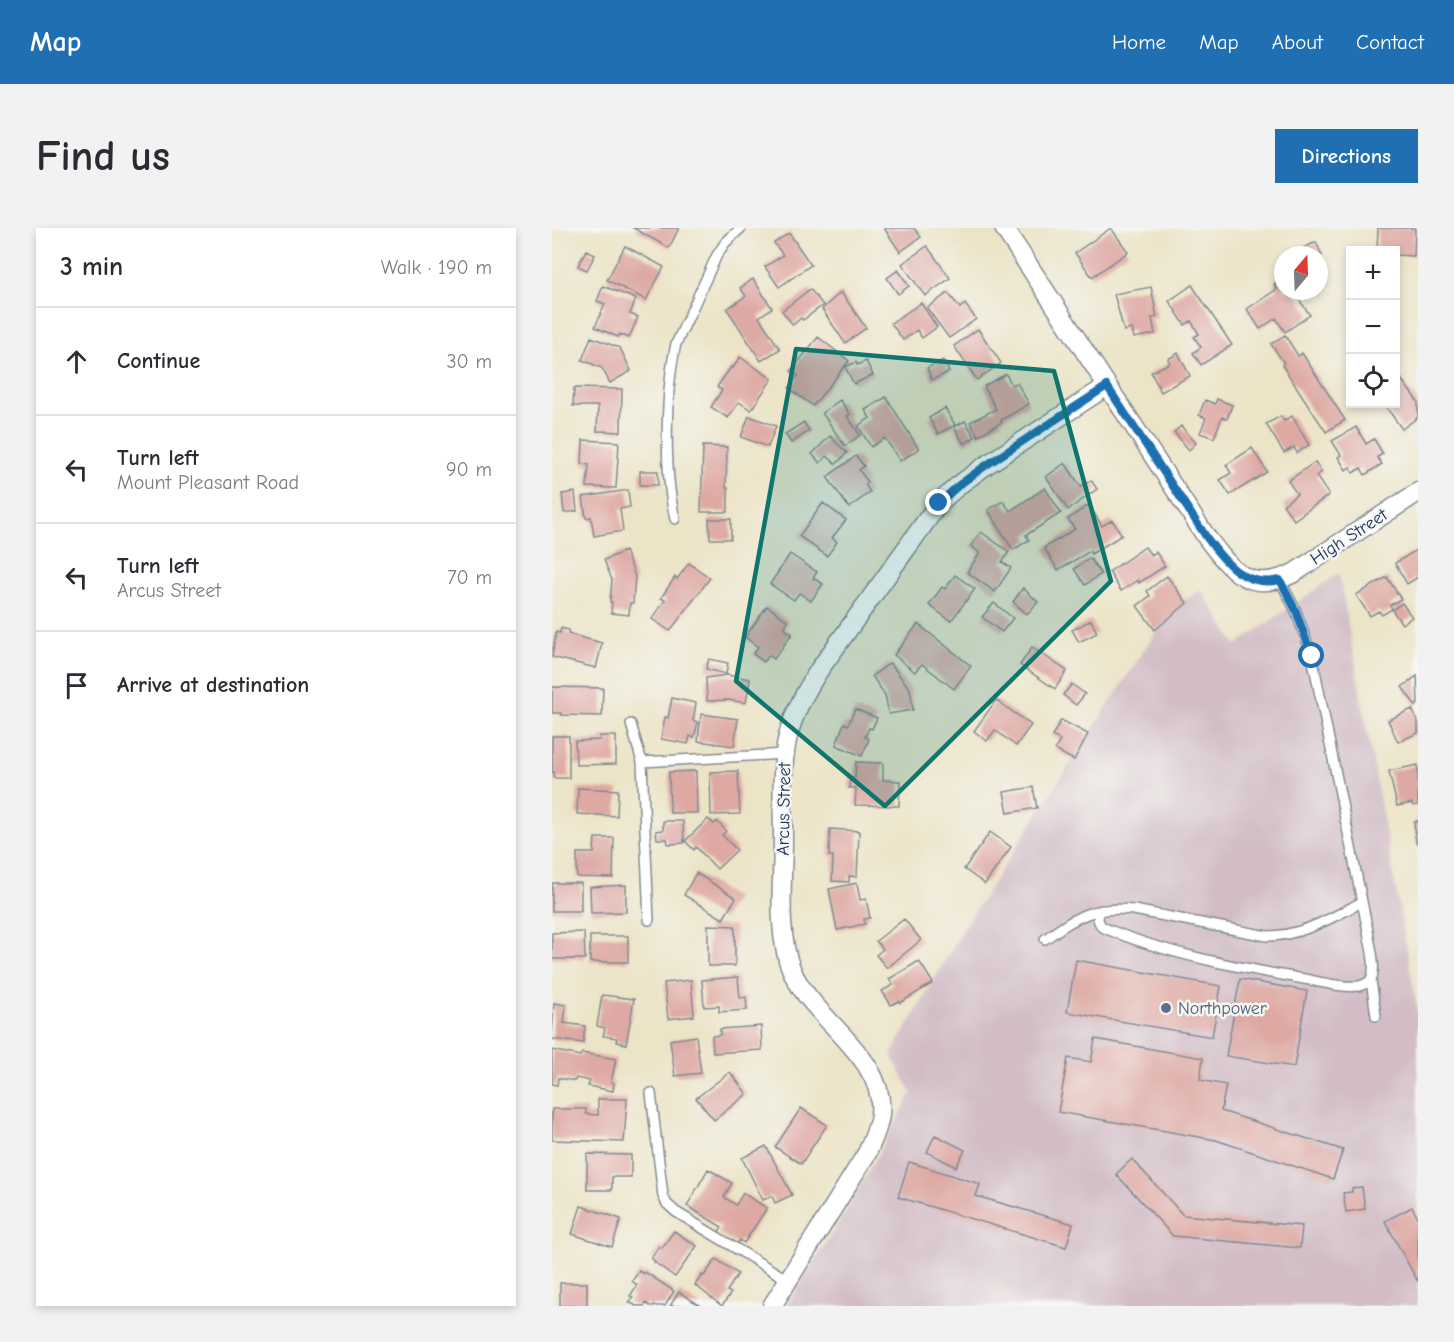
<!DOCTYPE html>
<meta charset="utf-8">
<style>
body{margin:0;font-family:"Comic Neue",sans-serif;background:#f2f2f3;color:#2b2b33}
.controls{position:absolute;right:18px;top:18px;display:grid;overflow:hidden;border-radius:0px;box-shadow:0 3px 9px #0003}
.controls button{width:54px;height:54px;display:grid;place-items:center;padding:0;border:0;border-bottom:2px solid #e1e1e2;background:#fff;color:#2b2b33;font:30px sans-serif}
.compass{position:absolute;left:722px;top:18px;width:54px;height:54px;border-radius:50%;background:#fff;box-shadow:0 3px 9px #0003;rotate:19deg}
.stop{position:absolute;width:18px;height:18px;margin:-14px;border:4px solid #1f6fb2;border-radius:50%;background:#fff}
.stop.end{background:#1f6fb2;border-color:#fff;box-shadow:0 2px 6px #0008}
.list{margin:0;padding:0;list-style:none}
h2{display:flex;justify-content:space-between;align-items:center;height:78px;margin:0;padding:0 24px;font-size:26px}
h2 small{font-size:20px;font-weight:400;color:#7c7c81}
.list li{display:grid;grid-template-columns:39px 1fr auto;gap:18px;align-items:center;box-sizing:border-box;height:108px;padding:0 24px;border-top:2px solid #e1e1e2}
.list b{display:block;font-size:22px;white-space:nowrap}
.list p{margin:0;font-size:20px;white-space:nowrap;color:#7c7c81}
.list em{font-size:20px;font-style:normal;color:#7c7c81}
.icon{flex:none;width:33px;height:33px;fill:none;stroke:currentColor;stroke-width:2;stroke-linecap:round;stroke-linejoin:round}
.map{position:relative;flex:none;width:866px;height:1078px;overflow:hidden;border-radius:0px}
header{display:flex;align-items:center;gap:36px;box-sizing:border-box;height:84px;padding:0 30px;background:#1f6fb2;color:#fff}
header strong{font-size:28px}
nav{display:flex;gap:33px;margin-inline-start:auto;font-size:21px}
.intro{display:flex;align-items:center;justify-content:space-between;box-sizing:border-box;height:144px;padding:0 36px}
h1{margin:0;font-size:42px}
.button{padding:15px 27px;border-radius:0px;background:#1f6fb2;color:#fff;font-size:21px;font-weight:700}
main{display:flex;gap:36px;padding:0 36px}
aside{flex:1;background:#fff;border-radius:0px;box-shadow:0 3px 9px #0003}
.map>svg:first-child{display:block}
.industrial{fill:#d2bdc6}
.building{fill:#dea8a3}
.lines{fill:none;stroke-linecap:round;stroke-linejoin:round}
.lane-casing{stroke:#848a92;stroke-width:12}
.street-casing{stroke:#848a92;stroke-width:21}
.lane{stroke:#fff;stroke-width:9}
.street{stroke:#fff;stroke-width:18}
.route{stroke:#1f6fb2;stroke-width:8}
.marked{fill:#0f766e;fill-opacity:0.2;stroke:#0f766e;stroke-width:4.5;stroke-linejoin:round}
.service-dot{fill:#5c6f8a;stroke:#f6f6f2;stroke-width:2}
.labels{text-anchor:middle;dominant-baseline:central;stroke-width:5;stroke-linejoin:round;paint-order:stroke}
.street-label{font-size:18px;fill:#1b2f5e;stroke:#f6f6f2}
.service-label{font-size:18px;fill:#4e5e75;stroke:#f6f6f2;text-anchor:start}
</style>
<header>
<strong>Map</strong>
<nav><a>Home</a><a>Map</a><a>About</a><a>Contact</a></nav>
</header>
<div class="intro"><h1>Find us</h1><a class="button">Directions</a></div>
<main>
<aside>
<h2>3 min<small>Walk · 190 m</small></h2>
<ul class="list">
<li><svg class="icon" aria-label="ahead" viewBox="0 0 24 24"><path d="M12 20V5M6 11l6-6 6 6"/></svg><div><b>Continue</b></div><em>30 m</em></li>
<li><svg class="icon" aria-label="left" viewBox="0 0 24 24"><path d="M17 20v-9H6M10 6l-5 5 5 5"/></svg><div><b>Turn left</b><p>Mount Pleasant Road</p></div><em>90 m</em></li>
<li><svg class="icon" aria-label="left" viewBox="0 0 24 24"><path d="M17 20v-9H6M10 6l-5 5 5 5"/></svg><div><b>Turn left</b><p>Arcus Street</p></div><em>70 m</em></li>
<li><svg class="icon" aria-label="arrive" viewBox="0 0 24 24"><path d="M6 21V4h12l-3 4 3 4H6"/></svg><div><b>Arrive at destination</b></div></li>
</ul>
</aside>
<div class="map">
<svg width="866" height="1078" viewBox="0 0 866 1078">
<rect width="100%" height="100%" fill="#f6f6f2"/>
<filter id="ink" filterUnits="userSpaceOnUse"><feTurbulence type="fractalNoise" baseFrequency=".0167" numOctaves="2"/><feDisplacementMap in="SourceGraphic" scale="12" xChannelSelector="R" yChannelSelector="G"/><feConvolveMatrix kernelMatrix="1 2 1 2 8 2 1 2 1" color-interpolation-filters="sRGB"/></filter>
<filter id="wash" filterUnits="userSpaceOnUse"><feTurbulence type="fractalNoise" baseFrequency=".008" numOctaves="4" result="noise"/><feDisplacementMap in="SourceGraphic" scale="24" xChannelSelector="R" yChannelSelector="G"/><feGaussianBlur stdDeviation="1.35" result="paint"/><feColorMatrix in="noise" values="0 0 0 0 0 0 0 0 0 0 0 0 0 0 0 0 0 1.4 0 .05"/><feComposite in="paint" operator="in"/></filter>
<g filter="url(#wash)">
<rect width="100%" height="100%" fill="#ece4c7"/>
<path class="industrial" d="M 787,345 L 866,784 L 866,1078 L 235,1078 L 297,978 L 360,865 L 339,827 L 411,701 L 618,382 L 649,362 L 684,417 Z"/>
<g id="blocks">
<path class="building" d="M 81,0 L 127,0 L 117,20 Z
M 332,0 L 362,0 L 369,9 L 348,24 Z
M 559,0 L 576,24 L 540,49 L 523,25 Z
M 826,0 L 863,0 L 862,28 L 844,27 L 844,22 L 825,22 Z
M 237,5 L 259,37 L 227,59 L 213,39 L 231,27 L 222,15 Z
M 764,14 L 770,27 L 767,28 L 751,27 L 749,21 Z
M 73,18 L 112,39 L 94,72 L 55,52 Z
M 375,18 L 398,50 L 373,68 L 350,36 Z
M 34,22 L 43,27 L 35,42 L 26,38 Z
M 346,42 L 357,58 L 346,66 L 335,50 Z
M 731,50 L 731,63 L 741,63 L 758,87 L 733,104 L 724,90 L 708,101 L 695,81 L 725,61 L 722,56 Z
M 201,51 L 220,80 L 207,89 L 228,121 L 209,133 L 175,81 L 194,68 L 188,60 Z
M 640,57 L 680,117 L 649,137 L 641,125 L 649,119 L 642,109 L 647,106 L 639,93 L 633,97 L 617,73 Z
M 51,58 L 84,71 L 78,86 L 86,89 L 77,110 L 68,106 L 66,109 L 43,99 L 53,76 L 45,73 Z
M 599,59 L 605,89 L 600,90 L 603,106 L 582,110 L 580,101 L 572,103 L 562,66 Z
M 258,61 L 271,77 L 251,92 L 249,90 L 241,97 L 230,83 Z
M 289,64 L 314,100 L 293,115 L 270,81 Z
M 396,65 L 408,80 L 413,76 L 424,91 L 397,110 L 375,80 Z
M 369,75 L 385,99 L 370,110 L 365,102 L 351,112 L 339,95 Z
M 426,101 L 449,135 L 425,152 L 402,118 Z
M 733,107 L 746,128 L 750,125 L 793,192 L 774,204 L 730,137 L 732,135 L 719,116 Z
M 39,109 L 68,120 L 79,143 L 58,155 L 50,140 L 30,132 Z
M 266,109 L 297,133 L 261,178 L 237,160 L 246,148 L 239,143 Z
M 626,125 L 638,148 L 609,164 L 599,144 L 618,135 L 616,131 Z
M 188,129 L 220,151 L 199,182 L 187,174 L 176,190 L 159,179 L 170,162 L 165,159 L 179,139 L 181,140 Z
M 391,132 L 397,144 L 380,152 L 375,140 Z
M 314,133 L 321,147 L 302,156 L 293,139 L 304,134 L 305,137 Z
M 844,144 L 866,174 L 866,189 L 850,201 L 832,176 L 844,176 Z
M 454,146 L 460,157 L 465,155 L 477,176 L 449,192 L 450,194 L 426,208 L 418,194 L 444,181 L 432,158 Z
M 22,160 L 70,161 L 69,204 L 45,203 L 46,178 L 21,178 Z
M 334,169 L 367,221 L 348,233 L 333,210 L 319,219 L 306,198 L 318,190 L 313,182 Z
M 665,171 L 680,177 L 675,191 L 670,189 L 662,210 L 648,205 L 654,190 L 647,187 L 653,172 L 663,176 Z
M 288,172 L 298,186 L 295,188 L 308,207 L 293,218 L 270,185 Z
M 393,180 L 403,197 L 386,206 L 377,190 Z
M 197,188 L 224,198 L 216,219 L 189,209 Z
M 729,188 L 732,193 L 740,188 L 757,217 L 745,225 L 742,219 L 732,225 L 714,196 Z
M 413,193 L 423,209 L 412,216 L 402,199 Z
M 252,194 L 257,203 L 239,215 L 233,206 Z
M 629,198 L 644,215 L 637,222 L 622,204 Z
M 804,199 L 814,216 L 822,211 L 831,226 L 825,229 L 830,236 L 813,247 L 809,240 L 801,245 L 798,239 L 794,242 L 786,229 L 789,227 L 780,213 Z
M 278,208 L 295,225 L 284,236 L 275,228 L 268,235 L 260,226 Z
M 31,212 L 67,214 L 64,260 L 35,259 L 37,237 L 30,236 Z
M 151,218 L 175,219 L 174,260 L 176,260 L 176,284 L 149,284 Z
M 700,220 L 715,244 L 678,267 L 668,252 L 679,245 L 674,237 Z
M 304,228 L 312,238 L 307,242 L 316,254 L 313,256 L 318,264 L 297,280 L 275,249 Z
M 763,234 L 770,244 L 764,248 L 777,267 L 742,292 L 731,277 L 745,266 L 736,253 Z
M 513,235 L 529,259 L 539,252 L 545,261 L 516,282 L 494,249 Z
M 88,243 L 106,243 L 106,257 L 88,257 Z
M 493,260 L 509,285 L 474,307 L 477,312 L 461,322 L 436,282 L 451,273 L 458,283 Z
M 76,262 L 78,279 L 68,281 L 71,303 L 42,308 L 39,289 L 34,290 L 31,269 Z
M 23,264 L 25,283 L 12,285 L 10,266 Z
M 271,275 L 294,292 L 280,310 L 285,314 L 275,328 L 247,308 Z
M 537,277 L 550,298 L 560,292 L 570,307 L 539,326 L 538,323 L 506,342 L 492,320 L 523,301 L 516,291 Z
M 157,291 L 179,291 L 179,311 L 158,311 Z
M 429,304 L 457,324 L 450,334 L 459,340 L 443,364 L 415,344 L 428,325 L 419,318 Z
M 593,319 L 599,327 L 604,324 L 613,338 L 587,355 L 586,352 L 569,363 L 557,344 Z
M 866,321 L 866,349 L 855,356 L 843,335 Z
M 73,323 L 83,348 L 81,375 L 78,375 L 77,387 L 59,385 L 60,374 L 58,374 L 60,352 L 52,332 Z
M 238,326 L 265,344 L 261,350 L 271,356 L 259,373 L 247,365 L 242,372 L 218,356 Z
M 538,330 L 549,346 L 533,357 L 522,341 Z
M 137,335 L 158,350 L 118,403 L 100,391 L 113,372 L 109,370 L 123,349 L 125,351 Z
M 403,347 L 423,361 L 399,393 L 377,377 L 390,359 L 393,361 Z
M 615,348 L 635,375 L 603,402 L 585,378 L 598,368 L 595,363 Z
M 835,349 L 849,371 L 838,377 L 840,381 L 830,387 L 827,383 L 818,388 L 804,367 Z
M 471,360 L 486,374 L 475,386 L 461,374 Z
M 442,375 L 461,390 L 450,404 L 430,389 Z
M 850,375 L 860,389 L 850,396 L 840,382 Z
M 215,378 L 236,393 L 232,400 L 240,406 L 222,431 L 217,427 L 212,434 L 201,426 L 206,419 L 193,409 Z
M 539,392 L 545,405 L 527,414 L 520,402 Z
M 366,396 L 419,438 L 402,461 L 370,436 L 363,444 L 342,427 Z
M 9,400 L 17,402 L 16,406 L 50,415 L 44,440 L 0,429 L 4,404 L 8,405 Z
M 480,419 L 515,443 L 503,461 L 468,437 Z
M 157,431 L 176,435 L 174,446 L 154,441 Z
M 338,435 L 358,461 L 361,482 L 337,486 L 333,467 L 320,448 Z
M 175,447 L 198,451 L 194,475 L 176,472 L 155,473 L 154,450 Z
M 865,448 L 866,476 L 864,478 L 850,459 Z
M 520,456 L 533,466 L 524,477 L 511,467 Z
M 0,459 L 51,460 L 50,488 L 9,487 L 9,485 L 0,485 Z
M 120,470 L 144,475 L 141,493 L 146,494 L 142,510 L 138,508 L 136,516 L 109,511 L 113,489 L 116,490 Z
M 444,472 L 479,497 L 464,518 L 443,502 L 435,513 L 422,503 Z
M 303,481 L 325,490 L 320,501 L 317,500 L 313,509 L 317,511 L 310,528 L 284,517 L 292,495 L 296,497 Z
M 860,481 L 866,494 L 866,505 L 846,514 L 836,492 Z
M 149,486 L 186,491 L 182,518 L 146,513 Z
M 509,492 L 536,506 L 522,532 L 503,522 L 508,512 L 500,508 Z
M 0,508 L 17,508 L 17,550 L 2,550 L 2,544 L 0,544 Z
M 48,508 L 64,508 L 64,536 L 24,537 L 23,513 L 48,512 Z
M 304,534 L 331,535 L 331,552 L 348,553 L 347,578 L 303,577 L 304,560 L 297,560 L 298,550 L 303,550 Z
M 866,537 L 866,577 L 861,578 L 860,575 L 845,578 L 837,543 Z
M 144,543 L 145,585 L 118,585 L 117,544 Z
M 186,543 L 188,586 L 159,587 L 158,544 Z
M 481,559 L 485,580 L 456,585 L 452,564 Z
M 26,560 L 66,562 L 65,588 L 25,586 Z
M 156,591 L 162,596 L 165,593 L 174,603 L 170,607 L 185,622 L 165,641 L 144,619 L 142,622 L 133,613 Z
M 111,593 L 131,593 L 132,615 L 116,616 L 115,611 L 105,611 L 104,603 L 111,602 Z
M 866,593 L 866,615 L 864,615 L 862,594 Z
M 278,601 L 307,603 L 305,649 L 297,648 L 297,654 L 280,653 L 281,628 L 277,628 Z
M 438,604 L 459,619 L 433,656 L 412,641 Z
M 43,610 L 62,610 L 61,650 L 25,649 L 25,625 L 42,625 Z
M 144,645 L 184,670 L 171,691 L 132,667 Z
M 0,655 L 29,655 L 29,683 L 0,683 Z
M 305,655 L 308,672 L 314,671 L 318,690 L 312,691 L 313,696 L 285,702 L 277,661 Z
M 74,657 L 74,684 L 39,685 L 38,659 Z
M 352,691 L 369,712 L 335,740 L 324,727 L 331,721 L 324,713 Z
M 156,697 L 183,698 L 183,738 L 156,738 Z
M 32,704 L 33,731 L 0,731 L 0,705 Z
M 38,708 L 76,708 L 76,734 L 38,734 Z
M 524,732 L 669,758 L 660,809 L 515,784 Z
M 367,733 L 381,755 L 348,775 L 347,773 L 339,777 L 330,763 L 341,757 L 337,751 Z
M 186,749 L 188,770 L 194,769 L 195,782 L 167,784 L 167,778 L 152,779 L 150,752 Z
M 688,751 L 755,763 L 742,839 L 674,828 Z
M 139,752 L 142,788 L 116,791 L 112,755 Z
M 50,767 L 82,771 L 74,816 L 64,814 L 65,810 L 51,808 L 53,800 L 45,798 Z
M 2,775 L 14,777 L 12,795 L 33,798 L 31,815 L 0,811 Z
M 209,798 L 210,822 L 161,825 L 160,808 L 168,807 L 168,801 Z
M 144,808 L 149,845 L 123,848 L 118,812 Z
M 543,811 L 651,830 L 648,852 L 674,857 L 669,883 L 791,922 L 781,951 L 664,912 L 506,884 L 516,830 L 539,834 Z
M 0,822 L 28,828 L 30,825 L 64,831 L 59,854 L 62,855 L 61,863 L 36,858 L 38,853 L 24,850 L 23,853 L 6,850 L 5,857 L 0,856 Z
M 178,844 L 195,866 L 162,892 L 144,870 Z
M 46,871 L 75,871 L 72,914 L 0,912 L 0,881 L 34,881 L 34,886 L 46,887 Z
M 249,880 L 275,897 L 249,936 L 223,919 Z
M 383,907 L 413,922 L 404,939 L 375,924 Z
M 214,918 L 240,967 L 223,975 L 220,968 L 211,972 L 190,930 Z
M 35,926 L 79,927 L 79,949 L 60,949 L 60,962 L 35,962 Z
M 580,931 L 631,987 L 750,998 L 748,1020 L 621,1008 L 564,946 Z
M 357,934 L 428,956 L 424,968 L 521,996 L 514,1019 L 346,969 Z
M 156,941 L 180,955 L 172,969 L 184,977 L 191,965 L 215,980 L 192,1015 L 188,1012 L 185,1016 L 166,1005 L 170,999 L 135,978 Z
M 810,959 L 813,981 L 794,984 L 791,965 L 800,964 L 800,960 Z
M 29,978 L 69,991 L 60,1019 L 20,1006 Z
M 860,979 L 866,990 L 866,1054 L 833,993 Z
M 122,1003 L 145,1018 L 123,1049 L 102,1034 L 103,1033 L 99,1030 L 107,1018 L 110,1020 Z
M 164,1031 L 186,1046 L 175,1063 L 179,1065 L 170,1078 L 143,1057 L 150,1047 L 152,1048 Z
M 87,1043 L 92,1046 L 93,1044 L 122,1063 L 113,1078 L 98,1078 L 94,1075 L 92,1078 L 84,1078 L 77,1074 L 81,1069 L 78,1068 L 85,1057 L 80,1053 Z
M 8,1055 L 35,1055 L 35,1078 L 8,1078 Z
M 127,1064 L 149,1078 L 118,1078 Z"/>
</g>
</g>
<g filter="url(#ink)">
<use href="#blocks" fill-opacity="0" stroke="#848a92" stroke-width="1.5"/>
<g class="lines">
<defs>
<path id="lane" d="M 123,291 C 112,244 113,163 124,116 L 165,27 L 173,15 L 189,0
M 728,352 L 744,383 L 760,428 L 816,703 C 818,718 825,738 819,752 L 824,788
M 79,496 L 90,534 L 97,692
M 90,534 L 233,526
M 549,682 C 545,689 545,692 550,699 C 614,726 684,739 752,751 C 770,754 789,760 807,758 C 812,757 815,755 819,752
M 493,711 C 526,688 539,678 582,682 L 715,708 C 750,708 779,690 810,674
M 99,865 L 111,968 L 115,976 L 124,984 L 236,1052"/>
<path id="street" d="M 452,0 L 655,310 C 680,343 698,367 742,345 L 866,264
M 220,1078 L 315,925 C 320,913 327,900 328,886 C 335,830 261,792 240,743 C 224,706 231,652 231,612 C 231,579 228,541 236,508 C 242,484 254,463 267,442 L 387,275 L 407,257 L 433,238 L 555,158"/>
</defs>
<use href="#lane" class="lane-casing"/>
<use href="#street" class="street-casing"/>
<use href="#lane" class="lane"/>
<use href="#street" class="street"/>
</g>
</g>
<g class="lines" filter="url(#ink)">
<path class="route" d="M 387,275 L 407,257 L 433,238 L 555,158 L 655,310 C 673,335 693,360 728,352 L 744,383 L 760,428"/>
</g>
<path class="marked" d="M 244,121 L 502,143 L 559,353 L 333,578 L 184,453 Z"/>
<circle class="service-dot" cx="614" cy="780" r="6"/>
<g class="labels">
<g class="street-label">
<text transform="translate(797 309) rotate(-33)">High Street</text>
<text transform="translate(232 581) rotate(-89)">Arcus Street</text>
</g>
<g class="service-label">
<text x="626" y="780">Northpower</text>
</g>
</g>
</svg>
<div class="controls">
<button>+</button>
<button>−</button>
<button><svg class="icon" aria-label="locate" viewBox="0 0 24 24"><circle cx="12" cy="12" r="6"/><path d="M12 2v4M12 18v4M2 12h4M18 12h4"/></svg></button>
</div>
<svg class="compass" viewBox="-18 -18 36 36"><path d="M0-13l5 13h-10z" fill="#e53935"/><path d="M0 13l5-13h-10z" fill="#7c7c81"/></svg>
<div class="stop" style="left:760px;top:428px"></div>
<div class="stop end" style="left:387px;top:275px"></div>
</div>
</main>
